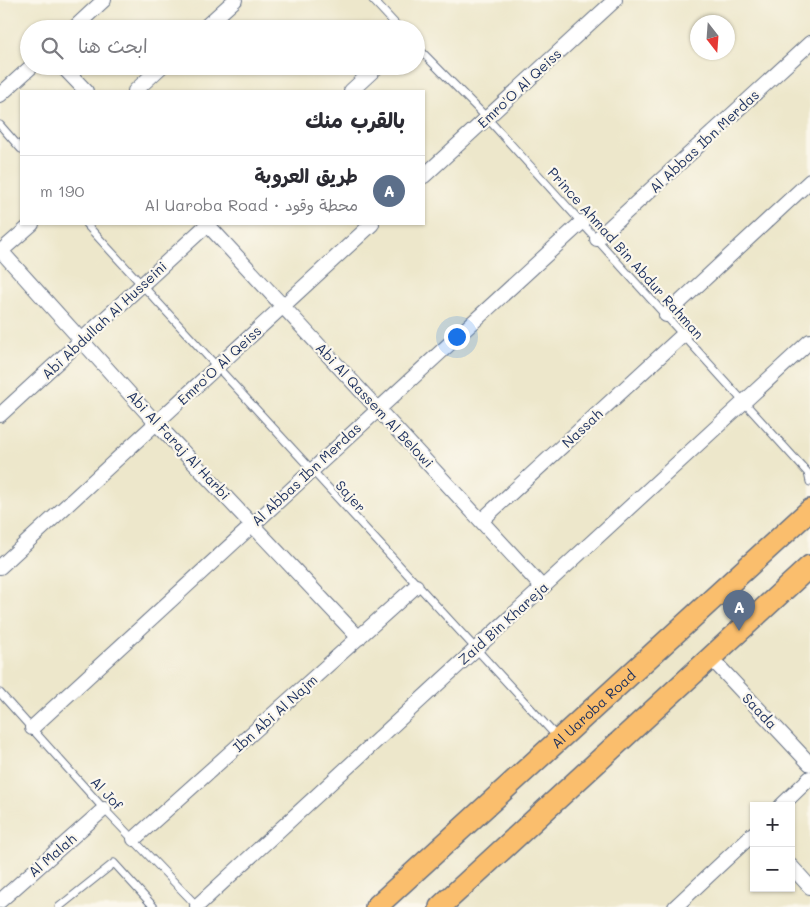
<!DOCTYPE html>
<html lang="ar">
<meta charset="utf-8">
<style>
body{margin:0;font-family:Mali,"Playpen Sans Arabic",sans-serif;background:#f2f2f3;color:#2b2b33;direction:rtl}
.controls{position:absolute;right:15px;bottom:15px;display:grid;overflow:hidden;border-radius:0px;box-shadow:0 1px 4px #0004}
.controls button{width:45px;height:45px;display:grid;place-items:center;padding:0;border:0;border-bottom:1px solid #e1e1e2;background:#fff;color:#2b2b33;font:25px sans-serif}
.compass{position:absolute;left:690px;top:15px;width:45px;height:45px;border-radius:50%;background:#fff;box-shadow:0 1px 4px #0004;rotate:163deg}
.you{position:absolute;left:456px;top:336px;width:18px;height:18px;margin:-12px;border:4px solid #fff;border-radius:50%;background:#1a73e8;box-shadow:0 0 0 8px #1a73e833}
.badge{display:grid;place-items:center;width:32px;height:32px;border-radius:50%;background:#1f6fb2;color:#fff;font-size:16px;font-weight:700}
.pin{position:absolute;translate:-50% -41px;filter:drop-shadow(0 1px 2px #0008)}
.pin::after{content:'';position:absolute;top:26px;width:18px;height:15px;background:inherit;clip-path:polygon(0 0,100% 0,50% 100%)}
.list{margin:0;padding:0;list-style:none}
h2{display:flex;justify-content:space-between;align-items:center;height:65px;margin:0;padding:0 20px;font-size:21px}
h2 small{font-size:16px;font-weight:400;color:#7c7c81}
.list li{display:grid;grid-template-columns:32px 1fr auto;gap:15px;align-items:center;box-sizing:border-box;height:70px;padding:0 20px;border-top:1px solid #e1e1e2}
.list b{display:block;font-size:19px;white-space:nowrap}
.list p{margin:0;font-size:16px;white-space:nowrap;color:#7c7c81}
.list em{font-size:16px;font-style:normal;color:#7c7c81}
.icon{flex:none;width:28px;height:28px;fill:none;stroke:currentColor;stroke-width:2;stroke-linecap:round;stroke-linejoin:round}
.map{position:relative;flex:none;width:810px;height:907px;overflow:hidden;direction:ltr}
.search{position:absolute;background:#fff;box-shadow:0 1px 4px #0004;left:20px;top:20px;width:405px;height:55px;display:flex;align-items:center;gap:12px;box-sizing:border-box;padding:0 18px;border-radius:28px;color:#7c7c81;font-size:19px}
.panel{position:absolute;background:#fff;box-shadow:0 1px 4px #0004;left:20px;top:90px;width:405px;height:135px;border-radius:0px;direction:rtl}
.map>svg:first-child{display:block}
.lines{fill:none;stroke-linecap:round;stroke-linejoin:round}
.lane-casing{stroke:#646f84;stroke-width:9}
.street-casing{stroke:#646f84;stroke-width:16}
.primary-casing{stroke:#646f84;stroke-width:24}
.lane{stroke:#fff;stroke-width:7}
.street{stroke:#fff;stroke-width:14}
.primary{stroke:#fabe6d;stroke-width:21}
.labels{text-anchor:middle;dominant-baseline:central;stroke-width:4.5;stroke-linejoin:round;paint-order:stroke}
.street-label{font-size:14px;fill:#1b2f5e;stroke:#fbf7ec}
</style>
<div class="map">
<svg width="810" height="907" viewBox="0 0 810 907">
<rect width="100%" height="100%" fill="#fbf7ec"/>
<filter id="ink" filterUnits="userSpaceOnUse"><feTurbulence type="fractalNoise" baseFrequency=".02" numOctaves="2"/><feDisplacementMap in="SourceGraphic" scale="10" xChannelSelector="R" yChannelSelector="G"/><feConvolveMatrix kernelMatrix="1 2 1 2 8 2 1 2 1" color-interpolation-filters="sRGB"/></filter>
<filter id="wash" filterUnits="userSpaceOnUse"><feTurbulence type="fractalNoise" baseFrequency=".0096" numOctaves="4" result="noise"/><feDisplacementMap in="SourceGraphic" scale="20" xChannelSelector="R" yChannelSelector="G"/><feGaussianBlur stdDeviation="1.12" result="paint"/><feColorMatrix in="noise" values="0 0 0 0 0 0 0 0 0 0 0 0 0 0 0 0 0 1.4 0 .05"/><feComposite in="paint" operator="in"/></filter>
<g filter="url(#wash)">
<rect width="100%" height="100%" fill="#ede7cb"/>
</g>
<g filter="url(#ink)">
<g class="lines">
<defs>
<path id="lane" d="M 373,0 L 400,29
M 416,46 L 487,118 L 808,473 L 810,482
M 0,125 L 21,149
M 86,224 L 557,737
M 0,693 L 104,809 L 198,907
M 59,907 L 114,863 L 154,907"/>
<path id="street" d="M 73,29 L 104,0
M 203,29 L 235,0
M 62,66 L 86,91
M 135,91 L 162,66
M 351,91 L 378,66
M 0,95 L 32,66
M 424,176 L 615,0
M 207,224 L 542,587
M 597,239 L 810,43
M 1,251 L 156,423 L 359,638
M 0,252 L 32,224
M 666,315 L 810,181
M 0,415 L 208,224
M 482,520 L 683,335
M 0,567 L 372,224
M 710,657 L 810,764
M 32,728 L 582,222
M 781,806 L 810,778
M 134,839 L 416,586
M 791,866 L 810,887
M 0,901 L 104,809
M 197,906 L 810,341
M 675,907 L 754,833"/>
<g id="primary">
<path id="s1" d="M 376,907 L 810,510"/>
<path d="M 440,907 L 810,566"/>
</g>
</defs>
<use href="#lane" class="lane-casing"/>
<use href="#street" class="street-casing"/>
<use href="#primary" class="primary-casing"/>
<use href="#lane" class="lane"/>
<use href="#street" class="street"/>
<use href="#primary" class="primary"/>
</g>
</g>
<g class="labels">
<g class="street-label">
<text transform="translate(519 88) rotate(-43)">Emro'O Al Qeiss</text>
<text transform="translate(704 141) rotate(-43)">Al Abbas Ibn Merdas</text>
<text transform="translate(626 253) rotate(48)">Prince Ahmad Bin Abdur Rahman</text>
<text transform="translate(104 320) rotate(-43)">Abi Abdullah Al Husseini</text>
<text transform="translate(219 365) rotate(-43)">Emro'O Al Qeiss</text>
<text transform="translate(375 405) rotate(47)">Abi Al Qassem Al Belowi</text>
<text transform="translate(582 428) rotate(-43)">Nassah</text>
<text transform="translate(179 445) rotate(47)">Abi Al Faraj Al Harbi</text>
<text transform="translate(306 474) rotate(-43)">Al Abbas Ibn Merdas</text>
<text transform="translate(351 496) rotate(48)">Sajer</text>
<text transform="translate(503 623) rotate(-42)">Zaid Bin Khareja</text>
<text stroke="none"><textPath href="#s1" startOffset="294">Al Uaroba Road</textPath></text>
<text transform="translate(760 711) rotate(47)">Saada</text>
<text transform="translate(275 713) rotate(-42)">Ibn Abi Al Najm</text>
<text transform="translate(107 793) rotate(47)">Al Jof</text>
<text transform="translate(52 855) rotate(-41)">Al Malah</text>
</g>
</g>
</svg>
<div class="controls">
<button>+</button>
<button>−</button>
</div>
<svg class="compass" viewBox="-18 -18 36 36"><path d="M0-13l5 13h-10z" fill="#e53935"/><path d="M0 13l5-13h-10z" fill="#7c7c81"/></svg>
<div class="you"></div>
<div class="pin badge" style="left:739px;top:631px;background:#5c6f8a">A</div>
<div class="search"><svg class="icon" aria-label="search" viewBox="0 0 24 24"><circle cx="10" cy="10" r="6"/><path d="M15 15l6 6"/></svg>ابحث هنا</div>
<section class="panel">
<h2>بالقرب منك<small></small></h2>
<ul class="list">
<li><span class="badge" style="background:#5c6f8a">A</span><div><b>طريق العروبة</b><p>محطة وقود · Al Uaroba Road</p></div><em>190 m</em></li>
</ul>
</section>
</div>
